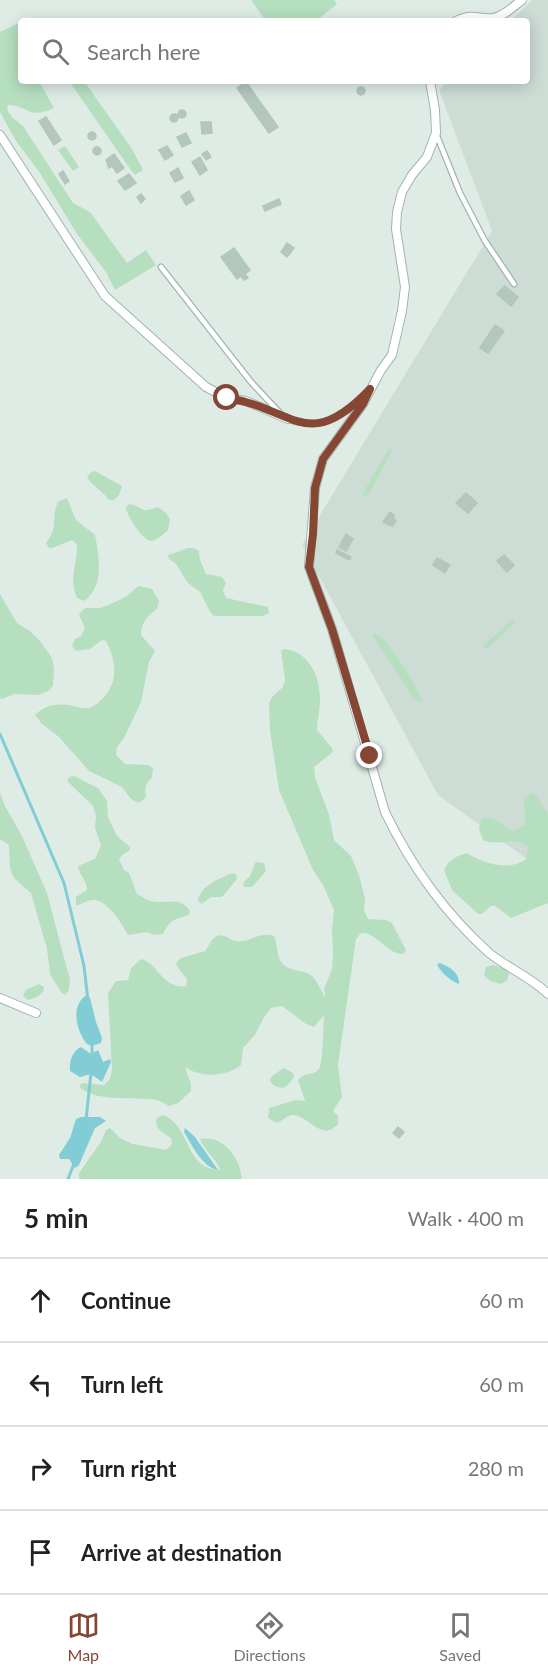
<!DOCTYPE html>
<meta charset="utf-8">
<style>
body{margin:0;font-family:Lato,sans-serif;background:#f2f2f2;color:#222}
.stop{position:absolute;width:18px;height:18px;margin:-14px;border:4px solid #854634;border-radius:50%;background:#fff}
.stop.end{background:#854634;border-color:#fff;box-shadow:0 2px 6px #0008}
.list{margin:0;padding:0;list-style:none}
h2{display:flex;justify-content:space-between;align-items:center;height:78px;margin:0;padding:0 24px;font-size:26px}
h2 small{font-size:20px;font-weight:400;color:#767676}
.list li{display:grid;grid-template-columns:39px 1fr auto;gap:18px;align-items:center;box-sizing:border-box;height:84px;padding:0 24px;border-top:2px solid #e0e0e0}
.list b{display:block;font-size:22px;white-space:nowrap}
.list em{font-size:20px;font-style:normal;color:#767676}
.icon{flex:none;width:33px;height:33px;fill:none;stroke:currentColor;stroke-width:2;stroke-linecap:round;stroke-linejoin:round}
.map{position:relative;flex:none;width:548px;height:1179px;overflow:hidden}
.search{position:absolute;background:#fff;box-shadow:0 3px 15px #0003;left:18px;right:18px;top:18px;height:66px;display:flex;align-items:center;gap:15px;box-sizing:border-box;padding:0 21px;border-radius:6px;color:#767676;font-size:22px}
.sheet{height:414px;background:#fff}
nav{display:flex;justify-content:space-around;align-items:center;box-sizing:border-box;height:84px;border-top:2px solid #e0e0e0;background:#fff;font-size:16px;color:#767676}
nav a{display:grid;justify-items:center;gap:3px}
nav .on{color:#854634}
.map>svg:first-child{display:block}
.built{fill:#cddcd5}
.green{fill:#b6dfc0}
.water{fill:#82ccd6}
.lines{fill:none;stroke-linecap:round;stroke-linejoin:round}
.stream{stroke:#82ccd6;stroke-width:3}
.building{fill:#b4c7bf;stroke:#b1c6bd;stroke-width:1.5}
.service-casing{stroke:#a2b4ad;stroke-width:7}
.minor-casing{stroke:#a2b4ad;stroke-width:10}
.service{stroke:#fff;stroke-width:4.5}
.minor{stroke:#fff;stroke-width:8}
.route{stroke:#854634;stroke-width:8}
</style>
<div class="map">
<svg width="548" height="1179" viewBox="0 0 548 1179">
<rect width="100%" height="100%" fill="#dfece6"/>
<path class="built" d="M 532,0 L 548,0 L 548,874 L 438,795 L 302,545 L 492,231 L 439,90 L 448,81 L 527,81 L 527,21 L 510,21 Z"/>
<path class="green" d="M 251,0 L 334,0 L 337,4 L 316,21 L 266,21 Z
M 21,22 L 21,45 L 19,47 L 21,51 L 21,81 L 39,81 L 54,108 C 27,120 31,106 8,105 L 7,110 L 13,118 L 23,126 L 73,203 L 90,212 L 127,263 L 146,250 L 156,265 L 115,290 L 106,272 L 77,234 L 40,173 L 16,141 L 0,112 L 0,32 Z
M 69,81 L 84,81 L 132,149 L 143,170 L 135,175 L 128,166 Z
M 65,146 L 79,167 L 73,171 L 58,150 Z
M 389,448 L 392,451 L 370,492 L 364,498 L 363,493 Z
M 95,471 L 122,486 L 119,495 L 114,500 L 109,500 C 103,491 92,486 87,477 L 90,473 Z
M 67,498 L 76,520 L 95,535 C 99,556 105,586 84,601 L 77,598 C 68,578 78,563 77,544 L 72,540 L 52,548 L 49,548 L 46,543 C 60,525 50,518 58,502 Z
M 129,504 C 145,507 138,514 158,507 L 166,513 L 170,519 L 168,530 C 164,534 157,540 151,541 C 143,541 126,515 126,507 Z
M 188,548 L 194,548 L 199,551 L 200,560 L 206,574 L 222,577 L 226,583 L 223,591 L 226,598 L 268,607 L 269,613 L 263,616 L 214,616 L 210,612 L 200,592 L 187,582 L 176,564 L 169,559 L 168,555 Z
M 140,586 L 152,589 L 159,601 L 157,609 C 147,616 141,623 141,635 L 155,651 L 149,662 L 141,702 L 124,738 L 117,747 L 116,755 L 125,764 L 148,765 L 153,768 L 152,778 C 145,783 145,788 146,797 L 139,803 L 131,799 L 122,787 L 89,771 L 59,737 L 42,724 L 35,715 C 46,704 59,703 74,706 C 78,707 83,709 88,708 C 94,707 99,702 103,698 C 119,681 116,661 106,641 L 102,640 L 90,649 L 76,651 L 72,646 L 75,639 L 81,636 L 85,628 L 79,615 C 85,604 90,609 100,608 C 105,607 124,598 128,595 C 133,591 134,588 140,586 Z
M 0,594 L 17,623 L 30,631 L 40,641 L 52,658 L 54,669 L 53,686 L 48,691 L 38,695 L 14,694 L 2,699 L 0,698 Z
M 513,619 L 515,622 L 489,647 L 483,650 L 484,645 Z
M 374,633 C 389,638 413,682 421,697 L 422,701 L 421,703 L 414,699 L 373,636 Z
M 284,649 C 310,651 321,679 320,702 C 320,711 317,721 317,730 L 332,748 L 333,752 L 314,767 L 315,777 L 329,815 L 334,840 L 351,856 L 359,875 L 365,899 L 364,911 L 368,919 L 386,920 L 392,923 L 406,950 L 404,954 C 386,955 378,932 361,933 L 356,939 L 338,1065 L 342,1097 L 333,1111 L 338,1116 L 338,1124 C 322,1142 309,1117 294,1115 C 289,1114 282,1121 277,1123 L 268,1118 L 269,1108 L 296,1100 L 305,1101 L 298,1080 C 304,1072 313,1076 319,1069 C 323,1063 323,1026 324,1015 L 314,1027 L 306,1024 L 282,1006 L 271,1008 L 264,1017 L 255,1035 L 243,1048 L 241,1065 C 227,1077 200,1078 185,1067 L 191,1084 L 191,1091 L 178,1103 L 169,1106 C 165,1104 161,1101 156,1100 C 137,1096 92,1103 79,1086 L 82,1083 L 104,1085 L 110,1079 L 112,1069 L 108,993 L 116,981 L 128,980 L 131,968 L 141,959 C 159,963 161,989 186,986 L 187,979 L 178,968 L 176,963 L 181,958 L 205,951 C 209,947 211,938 217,936 C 224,933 229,940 236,941 C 250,943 259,931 274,936 C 278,944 276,956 282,963 C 290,972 299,969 309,974 C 317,978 320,990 325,997 L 324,989 L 332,969 L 333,955 L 332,929 L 334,910 L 323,885 L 313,870 L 279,790 L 270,731 L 269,703 L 272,697 L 283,687 L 285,680 L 281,651 Z
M 74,776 L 98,788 L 107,801 L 108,817 L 117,836 L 130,847 L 130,850 L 121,856 L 119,859 L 124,870 L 129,873 L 137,894 C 141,896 147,900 151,901 C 166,905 180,895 190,911 L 189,915 C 173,920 171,919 163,934 L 154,935 L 147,932 L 128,935 C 121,923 110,903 95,900 C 88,899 82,905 76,905 L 76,897 L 87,890 C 87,880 79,875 78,866 L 95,859 L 101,845 L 95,828 L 96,816 L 93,806 L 67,781 L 69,777 Z
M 0,793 L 5,806 L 22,836 L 47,893 L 70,980 L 69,990 L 65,995 L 61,992 L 50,974 L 47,949 L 31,893 L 14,878 L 10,868 L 9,845 L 0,839 Z
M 532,793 L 535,794 L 548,814 L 548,903 L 511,918 L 495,906 L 491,906 L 482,914 L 478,914 L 452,890 L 444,870 C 449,860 456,856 467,853 C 483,863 509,872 526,859 L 528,848 C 520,835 498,847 483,840 L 479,829 L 481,819 C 495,813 501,828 514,831 L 525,824 L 524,799 Z
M 258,862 L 264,863 L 266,871 L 252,887 L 244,887 L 243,883 L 250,876 L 255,863 Z
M 232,873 L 236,874 L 237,879 L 222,897 L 211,897 L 202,904 L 199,902 L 198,898 C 204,884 219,879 232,873 Z
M 493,965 L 505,969 L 509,973 L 507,981 L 501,984 L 490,981 L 484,975 L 486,967 Z
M 39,984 L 44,987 C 44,995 35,998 28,1000 L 23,996 L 26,990 Z
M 284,1068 L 293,1073 L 294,1077 L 288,1085 L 283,1088 C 277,1087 272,1086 270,1080 L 272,1076 Z
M 163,1115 C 192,1127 184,1169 220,1170 C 217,1159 204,1151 200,1139 C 224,1135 240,1158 242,1179 L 79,1179 L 79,1173 L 101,1142 L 106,1130 L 110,1128 L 120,1138 L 133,1144 L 166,1150 L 172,1144 L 171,1138 C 163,1133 153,1128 157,1118 Z"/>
<path class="water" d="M 440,963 C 450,967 460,973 459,984 C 452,982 439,971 437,964 Z
M 85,996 L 90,998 L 96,1022 L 102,1038 L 101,1043 L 92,1046 L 87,1044 C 77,1032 70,1008 85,996 Z
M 81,1047 L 91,1054 L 98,1050 L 103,1062 L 110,1059 L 111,1062 L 102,1082 L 91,1074 L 80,1077 L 70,1071 C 69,1062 72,1051 81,1047 Z
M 81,1117 L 100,1117 L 106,1121 L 95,1128 L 79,1165 L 75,1168 L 69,1159 L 60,1159 L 59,1155 L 70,1138 L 76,1119 Z
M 185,1128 L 195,1137 L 218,1170 C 202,1167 192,1145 184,1132 Z"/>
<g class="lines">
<path class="stream" d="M 0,734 L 64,883 L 84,966 L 88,1001
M 92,1057 L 92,1043
M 86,1120 L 91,1073
M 68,1179 L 75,1161"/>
</g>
<path class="building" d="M 246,82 L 278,127 L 269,133 L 237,88 Z
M357 91a4 4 0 1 1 8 0a4 4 0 1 1-8 0Z
M178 114a4 4 0 1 1 8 0a4 4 0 1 1-8 0Z
M170 118a4 4 0 1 1 8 0a4 4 0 1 1-8 0Z
M 46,117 L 61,140 L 54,145 L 39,121 Z
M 201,122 L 211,122 L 212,133 L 202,134 Z
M88 136a4 4 0 1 1 8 0a4 4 0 1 1-8 0Z
M 186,133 L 191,143 L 182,147 L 177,137 Z
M 167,146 L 173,155 L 165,160 L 159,150 Z
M93 151a4 4 0 1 1 8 0a4 4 0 1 1-8 0Z
M 207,151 L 211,157 L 206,160 L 202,154 Z
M 114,154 L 124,168 L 117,173 L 112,166 L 109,168 L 106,160 Z
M 200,157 L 207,170 L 200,175 L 192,162 Z
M 178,168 L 183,178 L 175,182 L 170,173 Z
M 63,171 L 69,181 L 65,184 L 59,174 Z
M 129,174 L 136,183 L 125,190 L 118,181 Z
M 189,191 L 194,200 L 186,205 L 181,196 Z
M 141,194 L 145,199 L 141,203 L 137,197 Z
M 279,199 L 281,204 L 265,211 L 263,206 Z
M 287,243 L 294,248 L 287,257 L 281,252 Z
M 234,248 L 250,270 L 245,274 L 248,278 L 244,280 L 241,276 L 237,279 L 221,257 Z
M 505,286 L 518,297 L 511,306 L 497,294 Z
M 495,325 L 504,331 L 488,353 L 480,348 Z
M 466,493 L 477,503 L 468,513 L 456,503 Z
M 390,512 L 394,515 L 393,518 L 396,521 L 392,526 L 383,522 Z
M 346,534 L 353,539 L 346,551 L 339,547 Z
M 337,550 L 351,557 L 349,560 L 336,553 Z
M 504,555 L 514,565 L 507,572 L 497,561 Z
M 437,558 L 450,565 L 445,573 L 433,565 Z
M 398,1127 L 404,1132 L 399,1138 L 393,1133 Z"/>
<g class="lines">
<defs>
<path id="service" d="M 437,136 L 460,193 L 485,241 L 514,284
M 161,267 L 251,382 L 279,412
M 287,419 C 318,431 343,418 365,395"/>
<path id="minor" d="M 456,21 C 476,12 476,20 493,18 C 504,16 514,6 522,0
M 430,81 L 435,110 L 436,133 L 427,157 L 412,175 L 402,192 L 397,212 L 396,229 L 405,287 L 402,311 L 392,355 L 381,370 L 363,404 L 323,459 L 315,488 L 309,567 L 332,629 L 385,812 C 410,864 445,913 488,952 C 507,968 531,977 548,994
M 0,135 L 105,296 L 206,387 L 227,398 L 246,401 L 288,419
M 0,998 L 36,1013"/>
</defs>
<use href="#service" class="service-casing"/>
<use href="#minor" class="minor-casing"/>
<use href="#service" class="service"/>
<use href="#minor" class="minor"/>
</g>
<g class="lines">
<path class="route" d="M 227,398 C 294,408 307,455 370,389 L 363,404 L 323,459 L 315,488 L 313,534 L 309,567 L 332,629 L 370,756"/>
</g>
</svg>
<div class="stop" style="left:227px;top:398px"></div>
<div class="stop end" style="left:370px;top:756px"></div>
<div class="search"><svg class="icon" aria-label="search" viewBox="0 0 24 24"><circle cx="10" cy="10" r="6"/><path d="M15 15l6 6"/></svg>Search here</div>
</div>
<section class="sheet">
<h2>5 min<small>Walk · 400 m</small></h2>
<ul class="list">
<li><svg class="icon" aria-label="ahead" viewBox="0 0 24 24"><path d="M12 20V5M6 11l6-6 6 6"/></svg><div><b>Continue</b></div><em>60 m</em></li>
<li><svg class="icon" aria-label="left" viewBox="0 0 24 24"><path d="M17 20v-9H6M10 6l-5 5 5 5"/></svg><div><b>Turn left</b></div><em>60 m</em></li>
<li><svg class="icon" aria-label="right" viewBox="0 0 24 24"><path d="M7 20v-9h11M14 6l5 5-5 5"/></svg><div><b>Turn right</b></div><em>280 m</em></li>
<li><svg class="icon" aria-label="arrive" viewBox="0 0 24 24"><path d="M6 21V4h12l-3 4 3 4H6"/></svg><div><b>Arrive at destination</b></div></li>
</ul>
</section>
<nav>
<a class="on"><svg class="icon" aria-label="map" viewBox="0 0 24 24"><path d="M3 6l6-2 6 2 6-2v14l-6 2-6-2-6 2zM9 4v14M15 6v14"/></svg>Map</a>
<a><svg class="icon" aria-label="directions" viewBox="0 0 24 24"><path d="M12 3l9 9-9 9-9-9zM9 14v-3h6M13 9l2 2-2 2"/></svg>Directions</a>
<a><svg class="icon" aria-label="saved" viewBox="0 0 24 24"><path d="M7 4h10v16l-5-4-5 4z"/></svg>Saved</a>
</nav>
